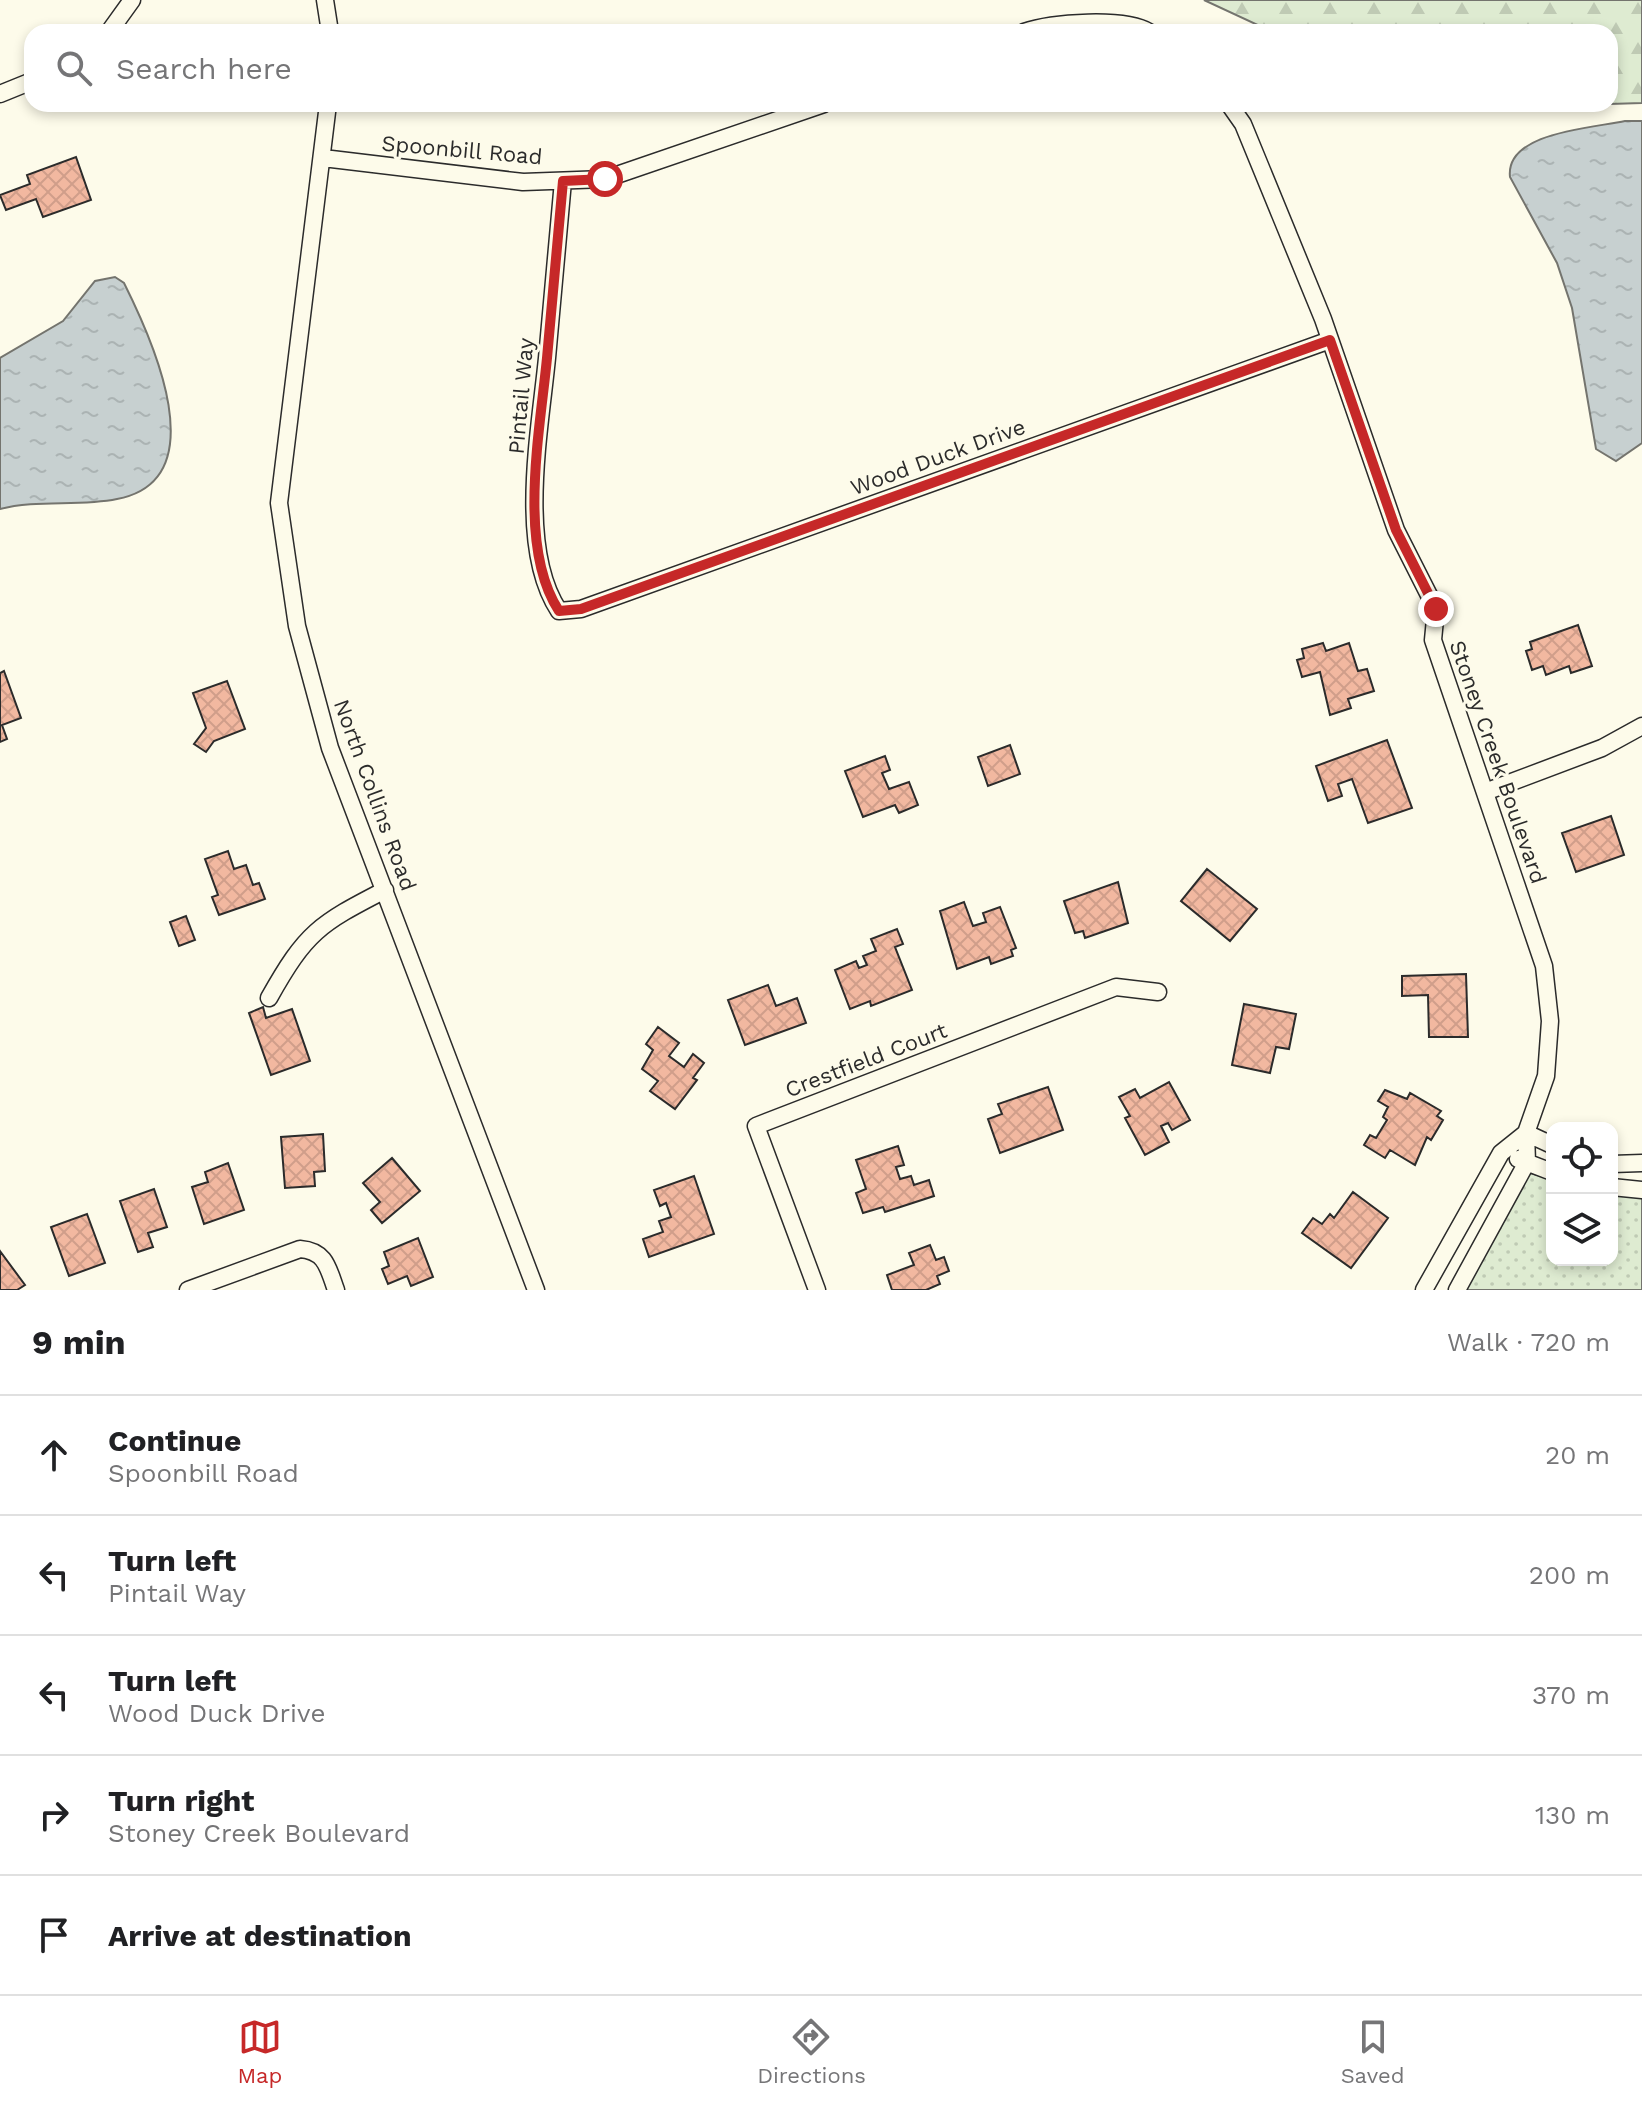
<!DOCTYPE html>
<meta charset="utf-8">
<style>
body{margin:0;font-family:"Work Sans",sans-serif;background:#f2f2f2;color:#202124}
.controls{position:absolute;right:24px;bottom:24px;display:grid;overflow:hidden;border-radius:16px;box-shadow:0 4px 12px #0003}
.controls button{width:72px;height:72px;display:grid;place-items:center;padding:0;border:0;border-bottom:2px solid #e0e0e0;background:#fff;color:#202124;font:40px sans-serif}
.stop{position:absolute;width:24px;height:24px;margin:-18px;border:6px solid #c62828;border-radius:50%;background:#fff}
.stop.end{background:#c62828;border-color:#fff;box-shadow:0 2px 8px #0008}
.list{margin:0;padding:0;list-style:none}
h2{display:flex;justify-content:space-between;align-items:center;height:104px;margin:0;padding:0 32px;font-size:34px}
h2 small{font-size:26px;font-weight:400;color:#757577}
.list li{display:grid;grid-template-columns:52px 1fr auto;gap:24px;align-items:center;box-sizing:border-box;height:120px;padding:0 32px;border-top:2px solid #e0e0e0}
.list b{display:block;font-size:30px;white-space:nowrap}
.list p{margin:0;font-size:26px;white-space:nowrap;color:#757577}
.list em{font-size:26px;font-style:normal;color:#757577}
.icon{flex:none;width:44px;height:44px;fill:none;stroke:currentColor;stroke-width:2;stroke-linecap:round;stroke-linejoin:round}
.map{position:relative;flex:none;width:1642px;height:1290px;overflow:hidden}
.search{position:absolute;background:#fff;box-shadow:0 4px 12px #0003;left:24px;right:24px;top:24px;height:88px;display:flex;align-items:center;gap:20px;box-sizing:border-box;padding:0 28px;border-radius:24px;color:#757577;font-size:30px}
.sheet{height:704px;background:#fff}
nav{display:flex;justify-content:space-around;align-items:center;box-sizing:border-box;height:112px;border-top:2px solid #e0e0e0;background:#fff;font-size:22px;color:#757577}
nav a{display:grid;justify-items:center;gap:4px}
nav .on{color:#c62828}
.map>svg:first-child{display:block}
.forest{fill:url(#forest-firs);stroke:#74746e;stroke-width:2}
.park{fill:url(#park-dots);stroke:#74746e;stroke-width:2}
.water{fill:url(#water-ripples);stroke:#74746e;stroke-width:2}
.building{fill:url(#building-cross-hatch);stroke:#2b2b2b;stroke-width:2}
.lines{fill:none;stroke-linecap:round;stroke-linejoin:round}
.minor-casing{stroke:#2b2b2b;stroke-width:19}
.minor{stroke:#fdfbea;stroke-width:16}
.route{stroke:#c62828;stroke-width:10}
.labels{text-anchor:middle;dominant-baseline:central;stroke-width:6;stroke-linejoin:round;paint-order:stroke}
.street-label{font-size:22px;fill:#2b2b2b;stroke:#fdfbea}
</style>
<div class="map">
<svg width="1642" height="1290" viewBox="0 0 1642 1290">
<defs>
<pattern id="forest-firs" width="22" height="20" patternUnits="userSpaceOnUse" patternTransform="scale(2)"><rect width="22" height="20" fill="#deebd1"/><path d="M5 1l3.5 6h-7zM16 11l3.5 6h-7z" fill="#bfcab4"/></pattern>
<pattern id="park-dots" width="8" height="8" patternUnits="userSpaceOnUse" patternTransform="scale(2)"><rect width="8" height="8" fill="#deebd1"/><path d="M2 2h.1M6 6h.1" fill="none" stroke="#bfcab4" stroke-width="1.8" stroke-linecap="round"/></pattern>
<pattern id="water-ripples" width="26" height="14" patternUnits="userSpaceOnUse" patternTransform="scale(2)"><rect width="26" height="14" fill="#c7d0d0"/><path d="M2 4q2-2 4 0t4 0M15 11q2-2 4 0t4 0" fill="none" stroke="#abb3b3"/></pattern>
<pattern id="building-cross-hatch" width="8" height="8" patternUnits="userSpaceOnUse" patternTransform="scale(2)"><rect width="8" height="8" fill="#f2b8a0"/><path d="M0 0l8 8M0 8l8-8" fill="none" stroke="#d09e8a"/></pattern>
</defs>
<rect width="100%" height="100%" fill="#fdfbea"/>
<path class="forest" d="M 1204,0 L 1642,0 L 1642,103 L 1610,104 L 1610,32 L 1273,32 Z"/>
<path class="park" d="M 1530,1173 L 1552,1179 L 1552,1260 L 1612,1260 L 1612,1193 L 1642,1193 L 1642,1290 L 1463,1290 Z"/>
<path class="water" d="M 1625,121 L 1642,121 L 1642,443 L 1616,461 L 1596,449 L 1572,308 L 1557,263 L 1510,177 C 1505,132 1593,128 1625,121 Z
M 115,277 L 124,283 C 152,339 217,480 117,499 C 79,507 37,499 0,509 L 0,358 L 63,321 L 95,281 Z"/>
<path class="building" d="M 76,157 L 91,200 L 43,217 L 36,199 L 6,210 L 0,195 L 30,184 L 27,175 Z
M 1578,625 L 1592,666 L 1571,673 L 1569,666 L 1546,675 L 1543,666 L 1532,670 L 1526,651 L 1532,649 L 1530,642 Z
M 1323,643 L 1326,651 L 1349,643 L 1358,671 L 1367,669 L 1374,691 L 1348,699 L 1351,708 L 1330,715 L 1320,672 L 1302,677 L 1297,660 L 1304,658 L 1302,649 Z
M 4,671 L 21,718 L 2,725 L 7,739 L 0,742 L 0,673 Z
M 227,681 L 245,729 L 214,741 L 206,752 L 194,744 L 206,728 L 193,693 Z
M 1387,740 L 1412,808 L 1368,823 L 1352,779 L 1338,784 L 1342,796 L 1328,801 L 1316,766 Z
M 1010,745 L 1020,774 L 988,786 L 978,757 Z
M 885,756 L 890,770 L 882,773 L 889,789 L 909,782 L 918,805 L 899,813 L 895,805 L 863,817 L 845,771 Z
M 1611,816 L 1624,855 L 1576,872 L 1562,833 Z
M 228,851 L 234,869 L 246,865 L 253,885 L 259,883 L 265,899 L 219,915 L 212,897 L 218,895 L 205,859 Z
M 1207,869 L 1257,909 L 1230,941 L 1181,901 Z
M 1118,882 L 1128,923 L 1085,938 L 1083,931 L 1075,933 L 1064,901 Z
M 964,902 L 973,926 L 986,922 L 983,913 L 1000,907 L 1016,948 L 1011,950 L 1013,956 L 991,964 L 989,957 L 957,969 L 940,911 Z
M 186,916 L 195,940 L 179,946 L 170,922 Z
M 897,929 L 903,944 L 895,947 L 912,990 L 871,1006 L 870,1001 L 850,1009 L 835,970 L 856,961 L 859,968 L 867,965 L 863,956 L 876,951 L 871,939 Z
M 1466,974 L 1468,1037 L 1429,1037 L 1428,995 L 1402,996 L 1402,976 Z
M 768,985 L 776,1006 L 797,998 L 806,1023 L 745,1045 L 728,1000 Z
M 1244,1004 L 1296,1014 L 1289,1049 L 1276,1047 L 1270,1073 L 1232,1065 Z
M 263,1007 L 266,1018 L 292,1009 L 310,1061 L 271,1075 L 249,1013 Z
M 658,1027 L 679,1043 L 669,1056 L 684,1067 L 693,1054 L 704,1063 L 693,1078 L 697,1080 L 675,1109 L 650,1091 L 658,1081 L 642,1069 L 653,1050 L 646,1044 Z
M 1169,1082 L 1190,1120 L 1172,1130 L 1168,1123 L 1161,1126 L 1169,1142 L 1145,1155 L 1125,1118 L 1130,1116 L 1119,1097 L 1135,1089 L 1140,1098 Z
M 1048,1087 L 1063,1130 L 1000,1153 L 988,1119 L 1002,1114 L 998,1104 Z
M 1385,1090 L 1407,1099 L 1410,1093 L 1441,1111 L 1437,1116 L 1443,1120 L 1431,1140 L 1427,1137 L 1415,1165 L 1390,1150 L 1385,1158 L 1364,1145 L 1370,1135 L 1376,1138 L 1387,1120 L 1383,1117 L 1388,1107 L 1378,1101 Z
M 323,1134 L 325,1171 L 314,1172 L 315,1186 L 285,1188 L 281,1137 Z
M 898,1146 L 904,1165 L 896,1167 L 900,1179 L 911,1176 L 914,1185 L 929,1180 L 934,1196 L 885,1212 L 883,1207 L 863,1213 L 856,1193 L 866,1189 L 856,1160 Z
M 392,1158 L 420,1191 L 382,1223 L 371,1210 L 380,1202 L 363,1183 Z
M 228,1163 L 244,1210 L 204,1224 L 192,1187 L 208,1182 L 205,1172 Z
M 694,1176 L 714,1234 L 649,1257 L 643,1239 L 663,1232 L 659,1221 L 671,1217 L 666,1203 L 660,1206 L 654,1190 Z
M 154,1189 L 167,1227 L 148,1233 L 153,1247 L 138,1252 L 120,1201 Z
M 1353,1192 L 1388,1218 L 1351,1268 L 1302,1233 L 1313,1218 L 1322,1224 L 1330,1214 L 1334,1218 Z
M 87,1214 L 105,1263 L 69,1276 L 51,1227 Z
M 418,1238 L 433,1277 L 411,1286 L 407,1276 L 388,1284 L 382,1269 L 389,1266 L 384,1252 Z
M 930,1245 L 936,1260 L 944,1257 L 949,1271 L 937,1276 L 940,1284 L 926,1290 L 892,1290 L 887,1275 L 914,1265 L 909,1253 Z
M 0,1251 L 25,1285 L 17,1290 L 0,1290 Z"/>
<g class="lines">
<defs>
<path id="minor" d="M 325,0 L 330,32
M 109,32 L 132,0
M 1024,32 C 1052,22 1125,17 1149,32
M 0,94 L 32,81
M 328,104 L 279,503 L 297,626 L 330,748 L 536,1290
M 1229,104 L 1243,124 L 1323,319 L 1396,530 L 1436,609 L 1433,640 L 1544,966 L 1550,1021 L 1546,1076 L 1526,1133 L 1527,1162 L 1457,1290
M 323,158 L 523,182 L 605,179 L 824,104
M 563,181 C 558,240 552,299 547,358 C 540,430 517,548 559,611 L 581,609 L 1330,340
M 1485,792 L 1602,748 L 1642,726
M 269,998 C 306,932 319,924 385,890
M 1526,1133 L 1552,1145
M 1518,1159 L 1552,1172
M 1612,1164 L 1642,1163
M 1612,1187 L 1642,1190
M 188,1290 L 300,1249 C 326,1251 328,1268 336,1290
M 817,1290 L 756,1126 L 1116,987 L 1158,992
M 1424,1290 L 1501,1153 L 1526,1133"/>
</defs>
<use href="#minor" class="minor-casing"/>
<use href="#minor" class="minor"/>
</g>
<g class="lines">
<path class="route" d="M 605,179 L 563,181 C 558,240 552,299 547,358 C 540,431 517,547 559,611 L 581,609 L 1330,340 L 1396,530 L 1436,609"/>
</g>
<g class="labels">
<g class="street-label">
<text transform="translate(462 150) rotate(5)">Spoonbill Road</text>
<text transform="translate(521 396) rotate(-85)">Pintail Way</text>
<text transform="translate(938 457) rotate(-20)">Wood Duck Drive</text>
<text transform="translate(1498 762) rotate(71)">Stoney Creek Boulevard</text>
<text transform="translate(375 795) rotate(70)">North Collins Road</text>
<text transform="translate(866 1060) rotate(-21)">Crestfield Court</text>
</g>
</g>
</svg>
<div class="controls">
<button><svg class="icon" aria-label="locate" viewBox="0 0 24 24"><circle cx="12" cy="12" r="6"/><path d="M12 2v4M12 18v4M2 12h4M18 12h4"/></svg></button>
<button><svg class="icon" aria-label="layers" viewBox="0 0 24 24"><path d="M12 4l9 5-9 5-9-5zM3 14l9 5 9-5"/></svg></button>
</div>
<div class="stop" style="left:605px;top:179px"></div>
<div class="stop end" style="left:1436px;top:609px"></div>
<div class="search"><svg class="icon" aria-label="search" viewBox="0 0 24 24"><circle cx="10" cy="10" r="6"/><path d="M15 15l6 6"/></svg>Search here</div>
</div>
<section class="sheet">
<h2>9 min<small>Walk · 720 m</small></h2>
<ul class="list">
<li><svg class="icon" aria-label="ahead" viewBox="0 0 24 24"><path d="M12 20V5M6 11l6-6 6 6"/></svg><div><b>Continue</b><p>Spoonbill Road</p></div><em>20 m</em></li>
<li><svg class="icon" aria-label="left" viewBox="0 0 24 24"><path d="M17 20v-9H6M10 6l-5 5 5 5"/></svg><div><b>Turn left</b><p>Pintail Way</p></div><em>200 m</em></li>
<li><svg class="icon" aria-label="left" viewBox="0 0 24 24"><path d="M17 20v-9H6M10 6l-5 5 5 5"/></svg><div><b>Turn left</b><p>Wood Duck Drive</p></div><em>370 m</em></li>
<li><svg class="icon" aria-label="right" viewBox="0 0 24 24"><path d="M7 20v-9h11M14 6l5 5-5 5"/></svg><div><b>Turn right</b><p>Stoney Creek Boulevard</p></div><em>130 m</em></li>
<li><svg class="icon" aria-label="arrive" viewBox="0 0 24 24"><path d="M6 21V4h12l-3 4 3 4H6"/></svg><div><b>Arrive at destination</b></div></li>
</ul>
</section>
<nav>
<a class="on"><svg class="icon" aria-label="map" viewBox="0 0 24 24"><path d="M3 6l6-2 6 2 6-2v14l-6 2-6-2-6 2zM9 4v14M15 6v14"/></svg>Map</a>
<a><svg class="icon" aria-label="directions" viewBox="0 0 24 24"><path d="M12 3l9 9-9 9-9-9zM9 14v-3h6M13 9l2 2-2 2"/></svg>Directions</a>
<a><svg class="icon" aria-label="saved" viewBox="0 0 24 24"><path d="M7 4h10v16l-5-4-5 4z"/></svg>Saved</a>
</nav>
